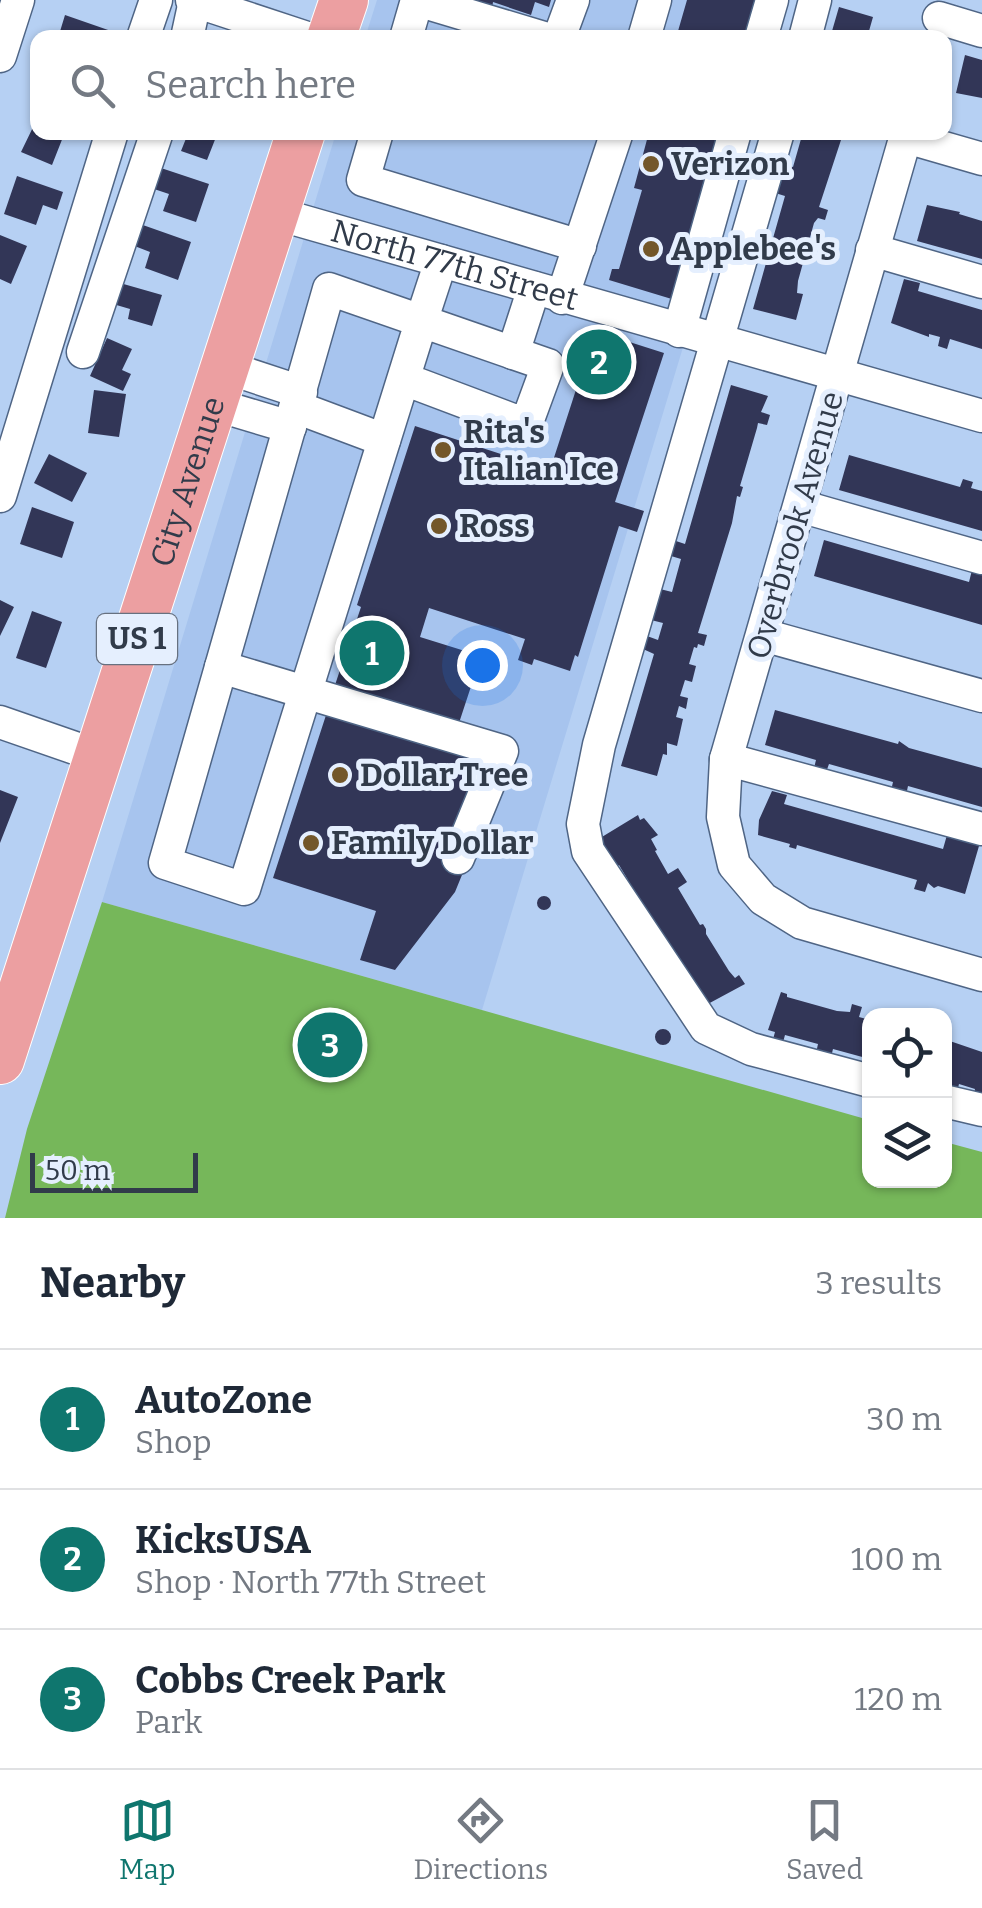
<!DOCTYPE html>
<meta charset="utf-8">
<style>
body{margin:0;font-family:Bitter,serif;background:#f6f6f7;color:#1f2937}
.controls{position:absolute;right:30px;bottom:30px;display:grid;overflow:hidden;border-radius:20px;box-shadow:0 2px 8px #0004}
.controls button{width:90px;height:90px;display:grid;place-items:center;padding:0;border:0;border-bottom:2px solid #e0e1e3;background:#fff;color:#1f2937;font:50px sans-serif}
.scale{position:absolute;left:30px;bottom:25px;width:168px;box-sizing:border-box;padding-left:10px;border:5px solid #313b4a;border-top:0;font-size:28px;line-height:35px;white-space:nowrap;color:#313b4a;-webkit-text-stroke:8px #e5effe;paint-order:stroke}
.you{position:absolute;left:482px;top:665px;width:35px;height:35px;margin:-25px;border:8px solid #fff;border-radius:50%;background:#1a73e8;box-shadow:0 0 0 15px #1a73e833}
.badge{display:grid;place-items:center;width:65px;height:65px;border-radius:50%;background:#0f766e;color:#fff;font-size:32px;font-weight:700}
.pin{position:absolute;translate:-50% -50%;border:5px solid #fff;box-shadow:0 2px 10px #0006}
.list{margin:0;padding:0;list-style:none}
h2{display:flex;justify-content:space-between;align-items:center;height:130px;margin:0;padding:0 40px;font-size:42px}
h2 small{font-size:32px;font-weight:400;color:#747a83}
.list li{display:grid;grid-template-columns:65px 1fr auto;gap:30px;align-items:center;box-sizing:border-box;height:140px;padding:0 40px;border-top:2px solid #e0e1e3}
.list b{display:block;font-size:38px;white-space:nowrap}
.list p{margin:0;font-size:32px;white-space:nowrap;color:#747a83}
.list em{font-size:32px;font-style:normal;color:#747a83}
.icon{flex:none;width:55px;height:55px;fill:none;stroke:currentColor;stroke-width:2;stroke-linecap:round;stroke-linejoin:round}
.map{position:relative;flex:none;width:982px;height:1218px;overflow:hidden}
.search{position:absolute;background:#fff;box-shadow:0 2px 8px #0004;left:30px;right:30px;top:30px;height:110px;display:flex;align-items:center;gap:25px;box-sizing:border-box;padding:0 35px;border-radius:20px;color:#747a83;font-size:38px}
.sheet{height:550px;background:#fff}
nav{display:flex;justify-content:space-around;align-items:center;box-sizing:border-box;height:140px;border-top:2px solid #e0e1e3;background:#fff;font-size:28px;color:#747a83}
nav a{display:grid;justify-items:center;gap:5px}
nav .on{color:#0f766e}
.map>svg:first-child{display:block}
.built{fill:#a7c4ee}
.green{fill:#76b75a}
.building{fill:#323657}
.lines{fill:none;stroke-linecap:round;stroke-linejoin:round}
.minor-casing{stroke:#4f6585;stroke-width:35}
.highway-casing{stroke:#fff;stroke-width:50}
.minor{stroke:#fff;stroke-width:32}
.highway{stroke:#ec9fa1;stroke-width:48}
.poi-dot{fill:#73572a;stroke:#e5effe;stroke-width:4}
.labels{text-anchor:middle;dominant-baseline:central;stroke-width:10;stroke-linejoin:round;paint-order:stroke}
.shield{fill:#e5effe;stroke:#677180;stroke-width:2.5}
.shield-label{font-size:30px;font-weight:bold;fill:#313b4a}
.poi-label{font-size:32px;font-weight:bold;fill:#313b4a;stroke:#e5effe;text-anchor:start}
.street-label{font-size:32px;fill:#313b4a;stroke:#e5effe}
</style>
<div class="map">
<svg width="982" height="1218" viewBox="0 0 982 1218">
<rect width="100%" height="100%" fill="#b6d0f3"/>
<path class="built" d="M 377,0 L 788,0 L 777,37 L 365,38 Z
M 336,133 L 748,133 L 482,1010 L 102,902 Z"/>
<path class="green" d="M 102,902 L 869,1120 L 870,1180 L 944,1180 L 945,1142 L 982,1152 L 982,1218 L 5,1218 L 27,1129 Z"/>
<path class="building" d="M 469,0 L 551,0 L 549,7 L 535,2 L 531,15 L 493,2 L 492,9 Z
M 687,0 L 761,0 L 750,38 L 676,38 Z
M 839,7 L 873,17 L 867,38 L 830,38 Z
M 65,15 L 111,31 L 109,38 L 58,38 Z
M 965,55 L 982,60 L 982,98 L 956,93 Z
M 37,119 L 38,132 L 65,132 L 52,165 L 21,152 Z
M 180,132 L 218,132 L 207,160 L 181,151 L 187,136 Z
M 649,132 L 723,132 L 675,300 L 609,280 L 612,269 L 619,269 L 642,190 L 634,188 Z
M 803,132 L 840,132 L 841,140 L 819,207 L 828,210 L 825,220 L 818,218 L 814,223 L 798,281 L 797,293 L 803,294 L 796,320 L 753,309 L 785,196 L 772,192 L 780,163 L 793,167 Z
M 158,167 L 209,184 L 196,222 L 163,211 L 169,194 L 151,188 Z
M 17,176 L 63,192 L 57,210 L 43,205 L 36,225 L 4,214 Z
M 927,205 L 960,212 L 959,214 L 982,221 L 982,259 L 917,241 Z
M 140,224 L 191,242 L 178,280 L 145,268 L 150,252 L 132,245 Z
M 0,235 L 27,246 L 11,284 L 0,279 Z
M 904,279 L 920,283 L 918,291 L 982,310 L 982,349 L 950,339 L 947,349 L 938,346 L 940,337 L 929,334 L 929,337 L 891,323 Z
M 120,283 L 162,295 L 152,326 L 128,319 L 130,309 L 113,304 Z
M 595,331 L 664,353 L 615,502 L 644,511 L 637,532 L 619,526 L 578,657 L 575,655 L 570,671 L 534,659 L 532,665 L 518,660 L 525,639 L 429,608 L 420,637 L 481,656 L 458,726 L 335,685 L 361,607 L 357,605 L 415,426 L 550,470 Z
M 107,338 L 132,349 L 122,370 L 131,374 L 123,391 L 90,376 Z
M 731,385 L 768,396 L 761,412 L 770,415 L 767,425 L 758,423 L 757,428 L 740,486 L 743,487 L 740,497 L 737,496 L 732,523 L 698,633 L 707,635 L 704,646 L 698,644 L 697,648 L 694,647 L 689,664 L 696,666 L 692,682 L 685,680 L 680,696 L 688,698 L 686,709 L 679,706 L 676,717 L 683,719 L 677,746 L 667,743 L 667,755 L 663,754 L 657,776 L 621,766 L 654,654 L 643,649 L 647,636 L 658,640 L 663,623 L 651,620 L 660,589 L 672,592 L 681,559 L 671,556 L 676,541 L 685,544 Z
M 94,390 L 126,394 L 119,437 L 88,433 Z
M 49,454 L 87,473 L 72,502 L 34,483 Z
M 849,455 L 960,487 L 963,479 L 973,482 L 971,488 L 982,491 L 982,531 L 839,490 Z
M 32,507 L 74,522 L 62,558 L 20,544 Z
M 824,540 L 969,582 L 972,570 L 982,573 L 982,625 L 814,576 Z
M 0,600 L 14,607 L 0,636 Z
M 32,611 L 62,622 L 46,668 L 16,658 Z
M 328,709 L 482,759 L 464,870 L 455,892 L 395,970 L 360,960 L 376,911 L 273,878 Z
M 775,710 L 898,744 L 899,741 L 909,748 L 982,768 L 982,807 L 908,786 L 905,800 L 890,795 L 893,782 L 829,764 L 825,775 L 813,772 L 816,760 L 765,745 Z
M 0,790 L 18,797 L 0,843 Z
M 772,791 L 787,795 L 784,804 L 943,849 L 947,835 L 979,846 L 965,894 L 938,886 L 934,888 L 928,883 L 925,892 L 914,889 L 917,880 L 797,845 L 796,849 L 789,847 L 790,844 L 758,835 L 759,820 Z
M 638,815 L 640,820 L 644,818 L 658,835 L 651,839 L 657,850 L 655,851 L 668,874 L 678,868 L 687,882 L 678,888 L 700,925 L 703,924 L 706,929 L 706,934 L 729,971 L 735,978 L 739,975 L 745,984 L 706,1005 L 620,884 L 628,880 L 619,865 L 611,870 L 592,843 Z
M537 903a7 7 0 1 1 14 0a7 7 0 1 1-14 0Z
M 781,992 L 787,994 L 787,997 L 837,1011 L 850,1012 L 852,1004 L 862,1007 L 859,1017 L 870,1020 L 870,1068 L 863,1066 L 866,1058 L 833,1049 L 831,1057 L 816,1053 L 818,1044 L 785,1035 L 782,1046 L 772,1043 L 775,1032 L 768,1030 Z
M655 1037a8 8 0 1 1 16 0a8 8 0 1 1-16 0Z
M 944,1039 L 982,1052 L 982,1099 L 973,1097 L 975,1089 L 959,1084 L 956,1096 L 944,1092 Z"/>
<g class="lines">
<defs>
<g id="minor">
<path d="M 192,0 L 307,38"/>
<path d="M 417,0 L 544,38"/>
<path d="M 939,18 L 982,31"/>
<path d="M 143,38 L 156,0"/>
<path d="M 187,38 L 195,1"/>
<path d="M 406,38 L 417,0"/>
<path d="M 559,38 L 573,0"/>
<path d="M 644,38 L 655,0"/>
<path d="M 761,38 L 772,0"/>
<path d="M 805,38 L 815,0"/>
<path d="M 0,56 L 18,0"/>
<path d="M 377,132 L 363,180 L 580,246"/>
<path d="M 778,132 L 599,745 L 583,824 L 588,851 L 706,1028 L 751,1049 L 870,1081"/>
<path d="M 907,132 L 726,759 L 723,817 L 734,865 L 763,899 L 802,923 L 982,975"/>
<path d="M 906,137 L 982,159"/>
<path id="s1" d="M 274,213 L 982,416"/>
<path d="M 872,250 L 982,282"/>
<path d="M 562,298 L 617,132"/>
<path d="M 679,331 L 735,132"/>
<path d="M 83,352 L 157,132"/>
<path d="M 513,353 L 534,288"/>
<path d="M 225,367 L 301,392"/>
<path d="M 404,379 L 526,425 L 548,365 L 329,289 L 165,863 L 244,889 L 422,319 L 441,261"/>
<path d="M 213,404 L 290,427"/>
<path d="M 296,407 L 384,440"/>
<path d="M 0,496 L 112,132"/>
<path d="M 800,506 L 982,558"/>
<path d="M 763,635 L 982,696"/>
<path d="M 221,667 L 502,751 L 458,858"/>
<path d="M 0,722 L 98,756"/>
<path d="M 726,759 L 982,829"/>
<path d="M 944,1101 L 982,1110"/>
</g>
<g id="highway">
<path d="M 331,38 L 344,0"/>
<path id="s2" d="M 0,1060 L 301,132"/>
</g>
</defs>
<use href="#minor" class="minor-casing"/>
<use href="#highway" class="highway-casing"/>
<use href="#minor" class="minor"/>
<use href="#highway" class="highway"/>
</g>
<g class="poi-dot">
<circle cx="651" cy="164" r="10"/>
<circle cx="651" cy="249" r="10"/>
<circle cx="443" cy="450" r="10"/>
<circle cx="439" cy="526" r="10"/>
<circle cx="340" cy="775" r="10"/>
<circle cx="311" cy="843" r="10"/>
</g>
<g class="labels">
<rect class="shield" x="97" y="614" width="80" height="50" rx="8"/>
<g class="shield-label">
<text x="137" y="639">US 1</text>
</g>
<g class="poi-label">
<text x="671" y="164">Verizon</text>
<text x="671" y="249">Applebee's</text>
<text x="463" y="432">Rita's<tspan x="463" dy="37">Italian Ice</tspan></text>
<text x="459" y="526">Ross</text>
<text x="360" y="775">Dollar Tree</text>
<text x="331" y="843">Family Dollar</text>
</g>
<g class="street-label">
<text stroke="none"><textPath href="#s1" startOffset="188">North 77th Street</textPath></text>
<text stroke="none"><textPath href="#s2" startOffset="608">City Avenue</textPath></text>
<text transform="translate(795 525) rotate(-74)">Overbrook Avenue</text>
</g>
</g>
</svg>
<div class="controls">
<button><svg class="icon" aria-label="locate" viewBox="0 0 24 24"><circle cx="12" cy="12" r="6"/><path d="M12 2v4M12 18v4M2 12h4M18 12h4"/></svg></button>
<button><svg class="icon" aria-label="layers" viewBox="0 0 24 24"><path d="M12 4l9 5-9 5-9-5zM3 14l9 5 9-5"/></svg></button>
</div>
<div class="scale">50 m</div>
<div class="you"></div>
<div class="pin badge" style="left:372px;top:653px">1</div>
<div class="pin badge" style="left:599px;top:362px">2</div>
<div class="pin badge" style="left:330px;top:1045px">3</div>
<div class="search"><svg class="icon" aria-label="search" viewBox="0 0 24 24"><circle cx="10" cy="10" r="6"/><path d="M15 15l6 6"/></svg>Search here</div>
</div>
<section class="sheet">
<h2>Nearby<small>3 results</small></h2>
<ul class="list">
<li><span class="badge">1</span><div><b>AutoZone</b><p>Shop</p></div><em>30 m</em></li>
<li><span class="badge">2</span><div><b>KicksUSA</b><p>Shop · North 77th Street</p></div><em>100 m</em></li>
<li><span class="badge">3</span><div><b>Cobbs Creek Park</b><p>Park</p></div><em>120 m</em></li>
</ul>
</section>
<nav>
<a class="on"><svg class="icon" aria-label="map" viewBox="0 0 24 24"><path d="M3 6l6-2 6 2 6-2v14l-6 2-6-2-6 2zM9 4v14M15 6v14"/></svg>Map</a>
<a><svg class="icon" aria-label="directions" viewBox="0 0 24 24"><path d="M12 3l9 9-9 9-9-9zM9 14v-3h6M13 9l2 2-2 2"/></svg>Directions</a>
<a><svg class="icon" aria-label="saved" viewBox="0 0 24 24"><path d="M7 4h10v16l-5-4-5 4z"/></svg>Saved</a>
</nav>
